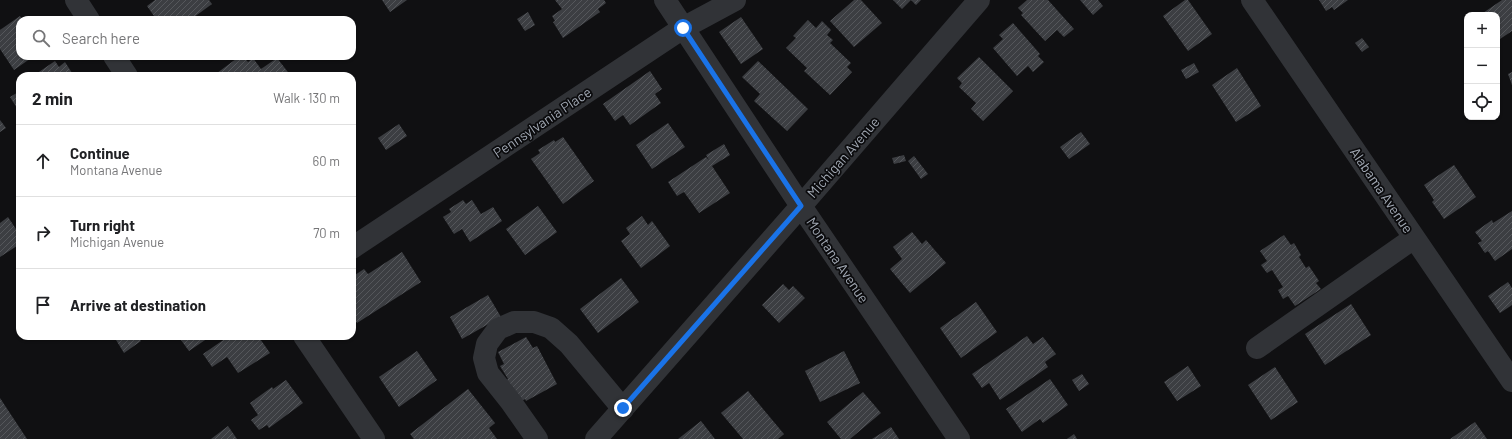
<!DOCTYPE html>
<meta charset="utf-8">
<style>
body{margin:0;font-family:Barlow,sans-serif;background:#f2f2f2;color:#202124}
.controls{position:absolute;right:12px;top:12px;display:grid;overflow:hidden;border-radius:8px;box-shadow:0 1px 3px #0004}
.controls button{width:36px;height:36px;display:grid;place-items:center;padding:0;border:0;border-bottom:1px solid #e0e0e0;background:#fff;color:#202124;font:20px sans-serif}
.stop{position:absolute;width:12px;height:12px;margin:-9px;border:3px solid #1a73e8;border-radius:50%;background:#fff}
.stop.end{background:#1a73e8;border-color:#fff;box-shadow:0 1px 4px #0008}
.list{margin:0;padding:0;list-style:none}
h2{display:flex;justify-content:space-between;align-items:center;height:52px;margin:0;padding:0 16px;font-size:17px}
h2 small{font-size:13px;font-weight:400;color:#757577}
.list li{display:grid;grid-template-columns:26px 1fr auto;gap:12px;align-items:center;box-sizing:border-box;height:72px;padding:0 16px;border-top:1px solid #e0e0e0}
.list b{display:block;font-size:15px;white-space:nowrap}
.list p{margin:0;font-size:13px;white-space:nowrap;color:#757577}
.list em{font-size:13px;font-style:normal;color:#757577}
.icon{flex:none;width:22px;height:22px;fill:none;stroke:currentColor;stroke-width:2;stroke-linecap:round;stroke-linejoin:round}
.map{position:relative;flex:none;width:1512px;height:439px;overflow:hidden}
.search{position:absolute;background:#fff;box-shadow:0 1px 3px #0004;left:16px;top:16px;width:340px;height:44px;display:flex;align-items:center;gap:10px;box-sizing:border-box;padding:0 14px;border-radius:12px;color:#757577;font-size:15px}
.panel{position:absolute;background:#fff;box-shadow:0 1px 3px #0004;left:16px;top:72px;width:340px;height:268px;border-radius:12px}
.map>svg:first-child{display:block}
.building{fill:url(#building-hatch)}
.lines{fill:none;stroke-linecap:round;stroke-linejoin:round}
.minor{stroke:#313337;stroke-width:22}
.route{stroke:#1a73e8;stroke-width:5}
.labels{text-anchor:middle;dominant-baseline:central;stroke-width:3.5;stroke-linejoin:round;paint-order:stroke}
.street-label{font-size:14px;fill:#a1a8b3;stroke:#0b0b0d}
</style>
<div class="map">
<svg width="1512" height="439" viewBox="0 0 1512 439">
<defs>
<pattern id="building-hatch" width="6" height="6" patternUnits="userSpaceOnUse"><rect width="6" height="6" fill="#3c3e42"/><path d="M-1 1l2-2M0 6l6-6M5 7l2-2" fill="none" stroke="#55575b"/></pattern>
</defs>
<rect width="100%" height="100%" fill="#101012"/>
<path class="building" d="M 155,0 L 209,0 L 212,4 L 190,20 L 152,20 L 151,19 L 154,16 L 147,6 Z
M 382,0 L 407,0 L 390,12 Z
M 555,0 L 604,0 L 606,3 L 598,9 L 600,12 L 563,38 L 553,22 L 555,21 L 552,16 L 562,9 Z
M 854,0 L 861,0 L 882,23 L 854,47 L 830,21 Z
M 893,0 L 921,0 L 916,5 L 911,0 L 902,9 Z
M 1027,0 L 1048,0 L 1074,29 L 1064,37 L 1057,30 L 1045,41 L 1021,15 L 1023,13 L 1018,8 Z
M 1080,0 L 1098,0 L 1103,6 L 1093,15 Z
M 1185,0 L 1188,0 L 1212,34 L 1188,51 L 1163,16 Z
M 1319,0 L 1348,0 L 1334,10 L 1332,7 L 1326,11 Z
M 1502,0 L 1512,0 L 1512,31 L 1497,41 L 1497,15 L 1480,15 Z
M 528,12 L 535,25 L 525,31 L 517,19 Z
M 20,16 L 23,20 L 20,20 L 20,56 L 34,56 L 14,70 L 0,49 L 0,30 Z
M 741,17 L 763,49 L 741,64 L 719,32 Z
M 808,20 L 816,28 L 822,21 L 831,30 L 827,35 L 833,40 L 830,43 L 851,63 L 847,67 L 852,72 L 830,95 L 804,71 L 807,68 L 786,48 L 796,38 L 793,36 Z
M 1013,23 L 1040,54 L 1038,56 L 1044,62 L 1033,72 L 1028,66 L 1017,76 L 993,48 L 1003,39 L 999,35 Z
M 1362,38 L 1369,47 L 1362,52 L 1355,43 Z
M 240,56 L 243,56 L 248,62 L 253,58 L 261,69 L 277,58 L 291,76 L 213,76 Z
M 979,57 L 1013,91 L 983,121 L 971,109 L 976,103 L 959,87 L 962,83 L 957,78 Z
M 55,61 L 59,67 L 65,62 L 74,76 L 33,76 Z
M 758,61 L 808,109 L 787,131 L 754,101 L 760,94 L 742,77 Z
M 1194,63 L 1199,72 L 1186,79 L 1181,70 Z
M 1237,68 L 1261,106 L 1236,122 L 1212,85 Z
M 650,71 L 662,89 L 655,94 L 661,103 L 630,125 L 623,115 L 615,121 L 603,104 Z
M 1512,72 L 1512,85 L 1508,74 Z
M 20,91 L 20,113 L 10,97 Z
M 0,120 L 6,128 L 0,132 Z
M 668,123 L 685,147 L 652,169 L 636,145 Z
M 399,124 L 407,136 L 386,150 L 378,138 Z
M 1081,132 L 1090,144 L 1069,159 L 1060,147 Z
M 563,137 L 594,181 L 563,204 L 531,159 L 540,153 L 538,150 L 554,140 L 555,142 Z
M 724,144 L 730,155 L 712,166 L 730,193 L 699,213 L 684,192 L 677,196 L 668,182 L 706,157 L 709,160 L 706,155 Z
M 904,155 L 906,161 L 894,164 L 892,158 Z
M 914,156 L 928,174 L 921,179 L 908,161 Z
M 1454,165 L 1476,197 L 1444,219 L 1432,202 L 1434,200 L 1424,185 Z
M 463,200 L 466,204 L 472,200 L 481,214 L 493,207 L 502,221 L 470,242 L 462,229 L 454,234 L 443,217 L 451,212 L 449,209 Z
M 538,206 L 557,232 L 525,255 L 506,229 Z
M 1512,211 L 1512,249 L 1495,261 L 1488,251 L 1485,253 L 1478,243 L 1482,241 L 1475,232 L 1492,220 L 1493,223 Z
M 642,216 L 648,225 L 652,221 L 670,246 L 641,268 L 621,241 L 630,234 L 626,228 Z
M 8,217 L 20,235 L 20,244 L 0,257 L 0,223 Z
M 912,232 L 922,244 L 926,240 L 946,263 L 910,293 L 890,269 L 902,259 L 893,247 Z
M 1284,235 L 1291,245 L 1294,243 L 1301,255 L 1299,257 L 1306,268 L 1309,266 L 1319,281 L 1316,283 L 1321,289 L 1295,306 L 1288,296 L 1283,299 L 1278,290 L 1283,287 L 1272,270 L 1267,273 L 1261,265 L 1267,261 L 1260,251 Z
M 402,252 L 421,282 L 357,323 L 353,317 L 352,318 L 352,277 L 364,269 L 368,274 Z
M 621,278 L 639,302 L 598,333 L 580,309 Z
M 1508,282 L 1512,288 L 1512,305 L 1500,313 L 1488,296 Z
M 783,284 L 789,290 L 793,286 L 805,298 L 779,323 L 762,305 Z
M 488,295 L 501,317 L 462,339 L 450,317 Z
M 976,302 L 997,332 L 961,358 L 940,328 Z
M 1351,304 L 1371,335 L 1325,365 L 1305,334 Z
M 123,336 L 138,336 L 141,341 L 124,353 L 116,340 Z
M 178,336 L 211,336 L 189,351 Z
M 229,336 L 258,336 L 270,353 L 238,373 L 227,357 L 212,367 L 203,354 Z
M 1027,336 L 1033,344 L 1043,337 L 1056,354 L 1045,362 L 1048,367 L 1000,400 L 989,383 L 982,388 L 972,374 Z
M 526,337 L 533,348 L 537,346 L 557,384 L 526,401 L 525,399 L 517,404 L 505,381 L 508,379 L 500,366 L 504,364 L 498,352 Z
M 417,351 L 437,380 L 399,407 L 379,377 Z
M 844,351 L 860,383 L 820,402 L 805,371 Z
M 1188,366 L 1201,386 L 1177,401 L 1164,382 Z
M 1275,367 L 1298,402 L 1271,420 L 1248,385 Z
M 1082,374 L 1089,384 L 1079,391 L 1072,380 Z
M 1050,379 L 1068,405 L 1043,423 L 1040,419 L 1022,432 L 1006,409 Z
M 286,380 L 303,403 L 269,428 L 267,425 L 259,430 L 251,420 L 258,415 L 250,403 L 272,387 L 273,389 Z
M 468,389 L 495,423 L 489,428 L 497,439 L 414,439 L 410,434 Z
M 748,391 L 784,434 L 778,439 L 743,439 L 721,413 Z
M 863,392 L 881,413 L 850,439 L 841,439 L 827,422 Z
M 0,398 L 27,439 L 0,439 Z
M 701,421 L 715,439 L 678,439 Z
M 1475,422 L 1487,439 L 1450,439 Z
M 228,426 L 237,439 L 211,439 Z
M 891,427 L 899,439 L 872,439 Z
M 1074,434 L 1077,439 L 1067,439 Z"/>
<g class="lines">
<path class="minor" d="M 76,0 L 89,20
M 665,0 L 801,206 L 959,439
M 1252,0 L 1512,381
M 114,56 L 127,76
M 352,248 L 683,28 L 735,0
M 304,336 L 374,439
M 1257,348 L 1414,238
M 537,439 L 511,402 L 488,373 L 484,358 L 487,344 L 498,329 L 514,322 L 534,322 L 551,328 L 569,344 L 623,409
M 596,439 L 801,206 L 979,0"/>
</g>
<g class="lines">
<path class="route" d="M 623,408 L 801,206 L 683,28"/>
</g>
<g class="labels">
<g class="street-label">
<text transform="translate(542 122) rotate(-34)">Pennsylvania Place</text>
<text transform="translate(843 157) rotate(-49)">Michigan Avenue</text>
<text transform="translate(1382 190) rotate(56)">Alabama Avenue</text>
<text transform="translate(838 260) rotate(56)">Montana Avenue</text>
</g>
</g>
</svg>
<div class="controls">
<button>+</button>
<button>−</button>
<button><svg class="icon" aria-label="locate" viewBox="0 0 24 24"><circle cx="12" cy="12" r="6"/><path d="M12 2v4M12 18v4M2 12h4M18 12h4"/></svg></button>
</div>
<div class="stop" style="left:683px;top:28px"></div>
<div class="stop end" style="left:623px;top:408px"></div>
<div class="search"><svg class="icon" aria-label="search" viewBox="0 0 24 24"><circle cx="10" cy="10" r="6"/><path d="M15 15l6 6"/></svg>Search here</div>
<section class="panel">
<h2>2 min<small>Walk · 130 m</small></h2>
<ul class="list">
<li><svg class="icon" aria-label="ahead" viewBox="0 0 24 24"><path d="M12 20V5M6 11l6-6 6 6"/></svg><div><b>Continue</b><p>Montana Avenue</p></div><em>60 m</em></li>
<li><svg class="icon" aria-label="right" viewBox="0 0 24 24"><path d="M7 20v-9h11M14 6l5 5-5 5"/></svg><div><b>Turn right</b><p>Michigan Avenue</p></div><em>70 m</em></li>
<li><svg class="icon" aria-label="arrive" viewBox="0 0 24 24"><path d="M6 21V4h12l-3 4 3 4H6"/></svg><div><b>Arrive at destination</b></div></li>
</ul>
</section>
</div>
